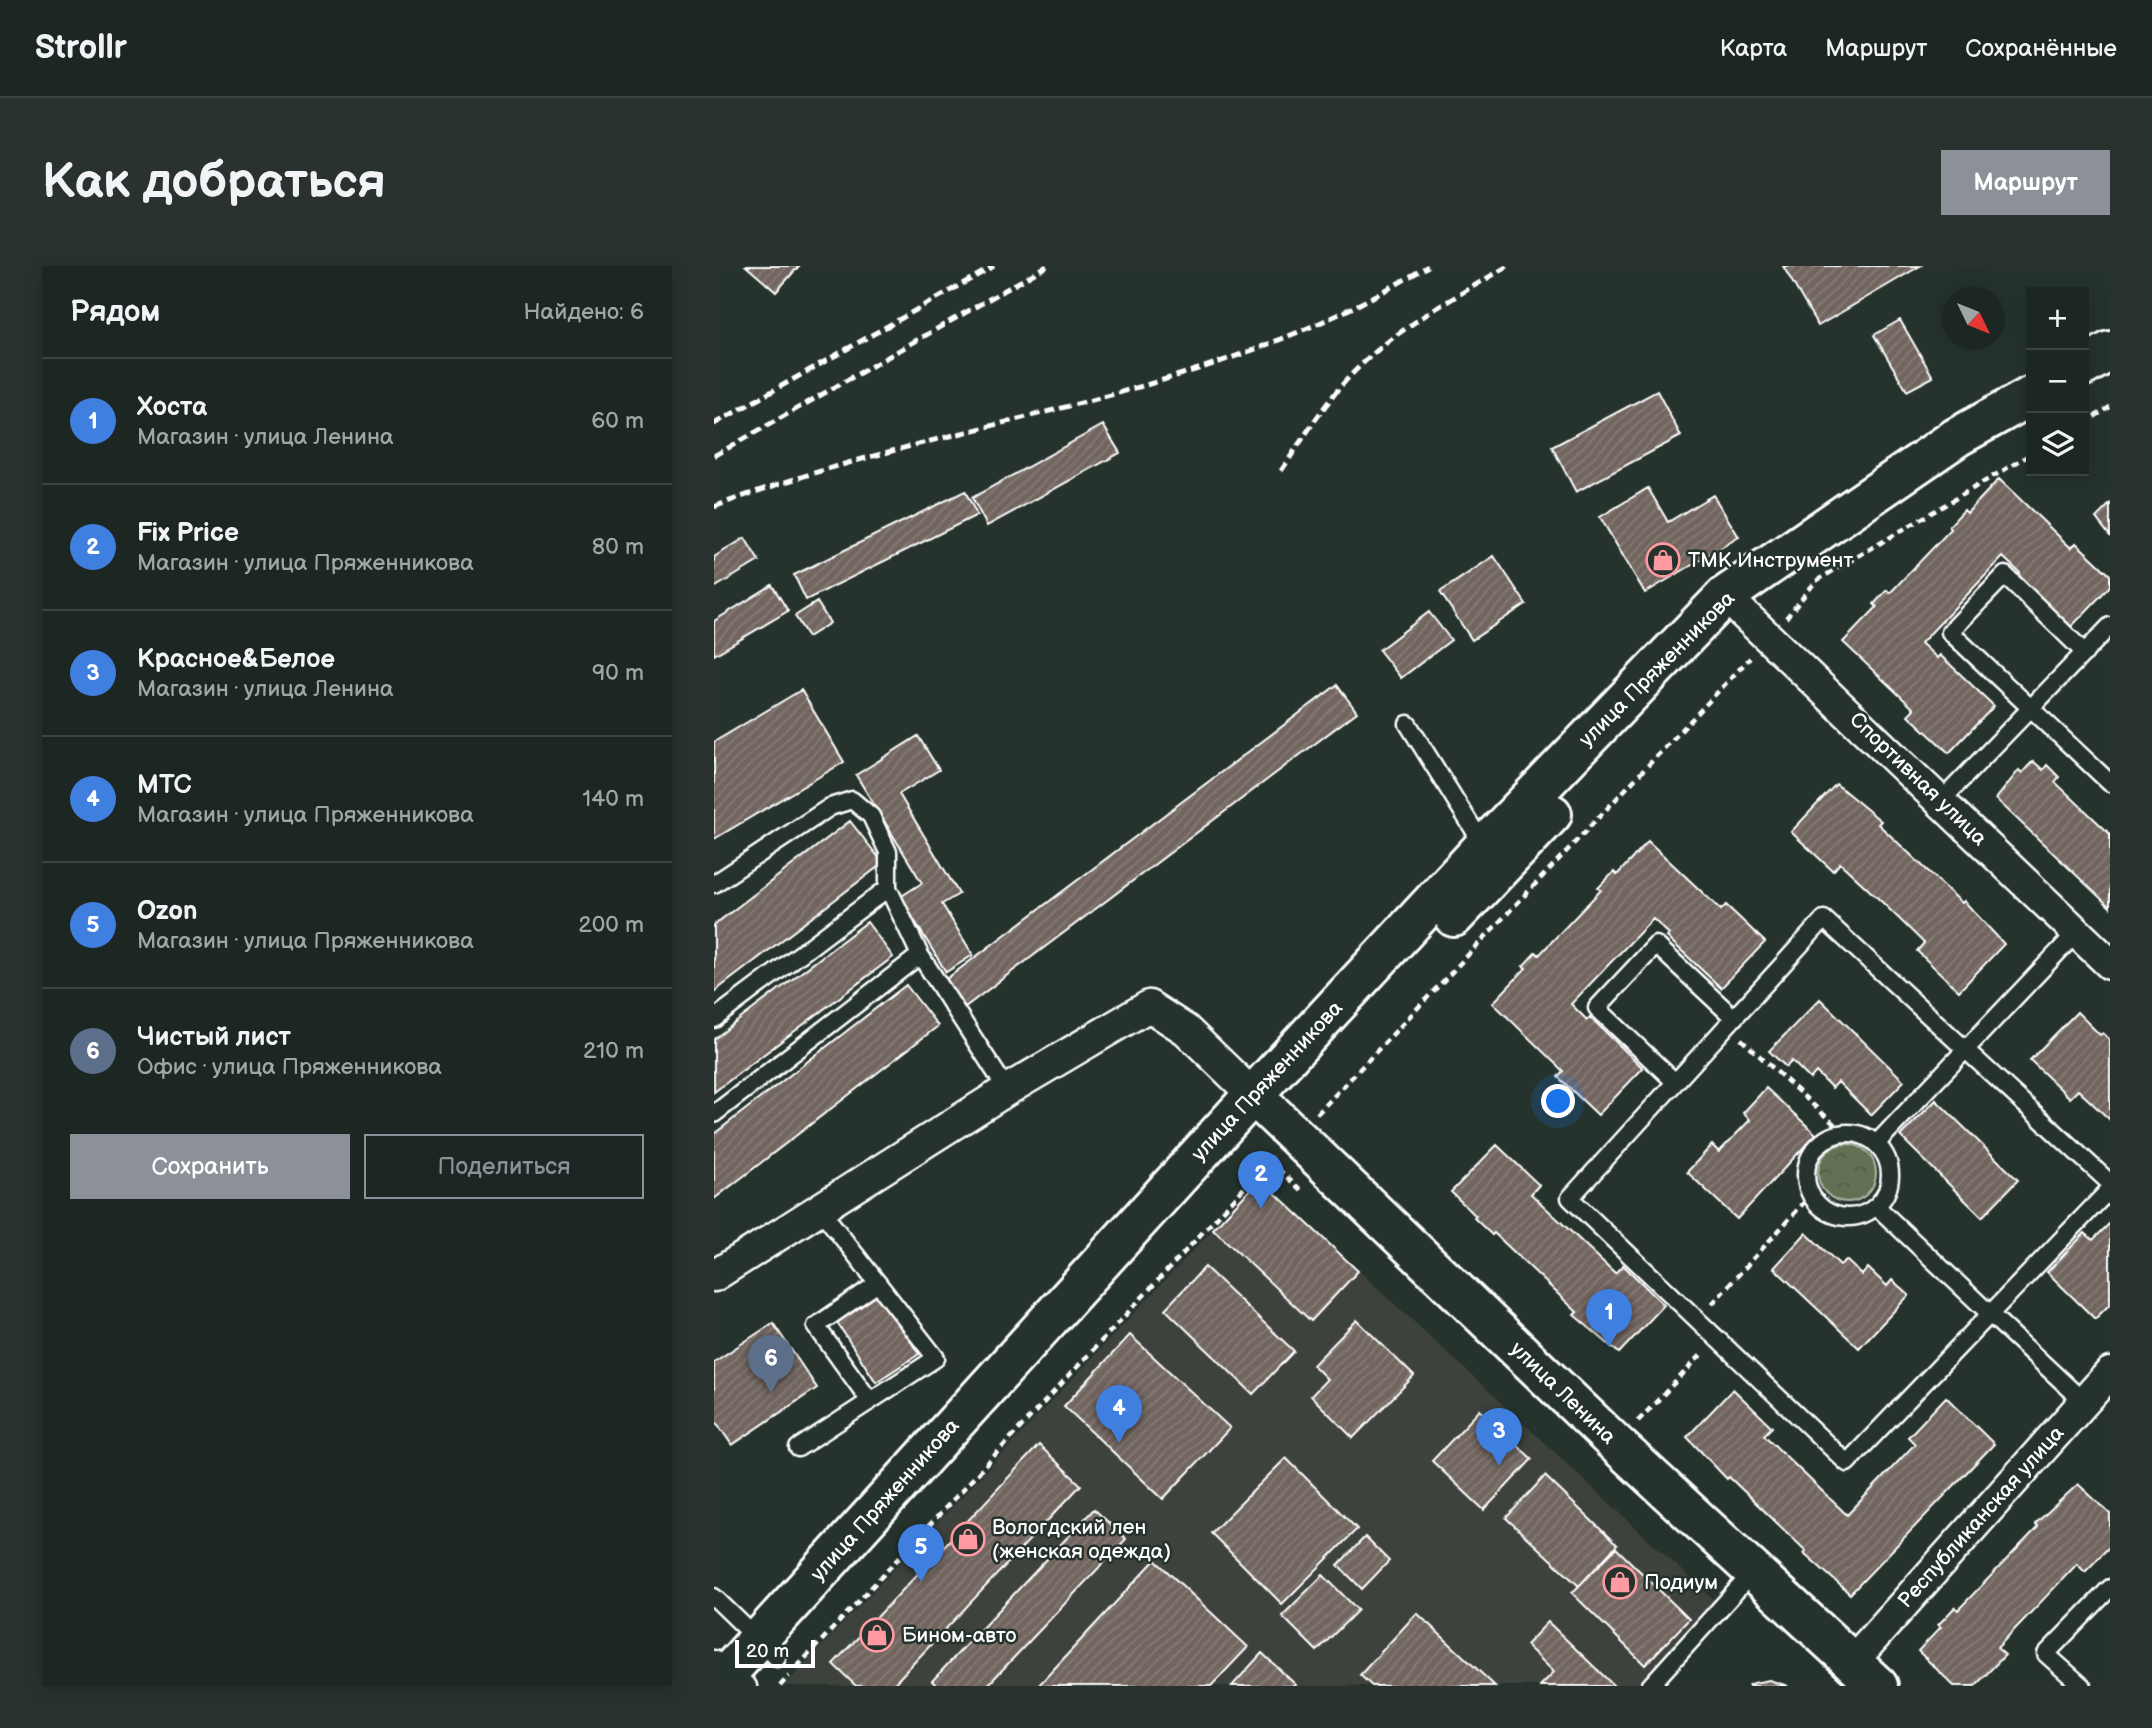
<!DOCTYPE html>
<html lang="ru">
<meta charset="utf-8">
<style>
body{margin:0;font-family:"Balsamiq Sans",sans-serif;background:#29322f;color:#f1f3f6}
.controls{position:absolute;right:21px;top:21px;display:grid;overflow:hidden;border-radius:0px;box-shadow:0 4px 18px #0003}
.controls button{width:63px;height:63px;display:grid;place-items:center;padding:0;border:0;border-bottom:2px solid #3a4340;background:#1c2622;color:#f1f3f6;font:35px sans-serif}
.compass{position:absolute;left:1228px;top:21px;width:63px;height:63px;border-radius:50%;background:#1c2622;box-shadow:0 4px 18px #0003;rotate:133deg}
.scale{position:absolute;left:21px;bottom:18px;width:80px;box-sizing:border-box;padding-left:7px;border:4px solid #fff;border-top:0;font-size:19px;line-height:24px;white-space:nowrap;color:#fff;-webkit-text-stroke:5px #26332d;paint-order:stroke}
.you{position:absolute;left:845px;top:836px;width:24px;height:24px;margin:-18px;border:5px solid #fff;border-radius:50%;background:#1a73e8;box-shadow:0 0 0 10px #1a73e833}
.badge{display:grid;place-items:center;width:46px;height:46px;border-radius:50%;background:#8c9099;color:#fff;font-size:23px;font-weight:700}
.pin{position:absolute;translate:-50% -58px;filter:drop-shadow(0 2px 4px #0008)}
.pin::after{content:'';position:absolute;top:37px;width:24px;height:21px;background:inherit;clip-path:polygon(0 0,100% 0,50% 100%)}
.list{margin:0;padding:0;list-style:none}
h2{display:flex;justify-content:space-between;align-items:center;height:91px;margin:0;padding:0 28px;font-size:30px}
h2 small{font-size:23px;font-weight:400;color:#a0a5a5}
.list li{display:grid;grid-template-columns:46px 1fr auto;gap:21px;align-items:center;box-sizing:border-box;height:126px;padding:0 28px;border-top:2px solid #3a4340}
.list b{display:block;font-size:26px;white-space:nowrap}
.list p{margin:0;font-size:23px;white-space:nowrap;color:#a0a5a5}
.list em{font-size:23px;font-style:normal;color:#a0a5a5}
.actions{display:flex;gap:14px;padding:21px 28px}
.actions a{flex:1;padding:16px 0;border:2px solid #8c9099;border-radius:0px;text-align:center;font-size:24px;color:#8c9099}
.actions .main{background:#8c9099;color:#fff}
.icon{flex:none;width:38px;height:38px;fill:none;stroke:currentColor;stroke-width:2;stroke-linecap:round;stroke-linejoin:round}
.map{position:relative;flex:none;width:1396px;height:1420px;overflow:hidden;border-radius:0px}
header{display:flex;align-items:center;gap:42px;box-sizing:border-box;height:98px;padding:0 35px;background:#1c2622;border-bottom:2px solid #3a4340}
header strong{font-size:33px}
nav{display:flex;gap:38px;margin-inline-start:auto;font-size:24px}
.intro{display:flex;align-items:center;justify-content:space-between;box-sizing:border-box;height:168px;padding:0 42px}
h1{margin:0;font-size:49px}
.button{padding:18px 32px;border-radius:0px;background:#8c9099;color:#fff;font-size:24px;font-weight:700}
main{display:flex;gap:42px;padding:0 42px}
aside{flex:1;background:#1c2622;border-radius:0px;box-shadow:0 4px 18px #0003}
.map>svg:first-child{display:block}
.built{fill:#3c423c}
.forest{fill:url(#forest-crowns);stroke:#b0b8a9;stroke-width:2}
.building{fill:url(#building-hatch);stroke:#fff;stroke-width:2}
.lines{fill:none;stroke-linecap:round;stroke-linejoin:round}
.service-casing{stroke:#fff;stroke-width:21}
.minor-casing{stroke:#fff;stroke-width:35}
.tertiary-casing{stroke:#fff;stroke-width:44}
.secondary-casing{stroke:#fff;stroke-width:44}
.path{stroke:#fff;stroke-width:4.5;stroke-dasharray:7 5;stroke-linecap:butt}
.service{stroke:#26332d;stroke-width:16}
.minor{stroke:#26332d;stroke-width:30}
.tertiary{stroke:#26332d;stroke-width:38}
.secondary{stroke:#26332d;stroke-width:38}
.rail{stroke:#fff;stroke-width:5;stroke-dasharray:10 5;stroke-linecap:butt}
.labels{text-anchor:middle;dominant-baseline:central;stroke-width:5;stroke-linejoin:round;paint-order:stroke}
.poi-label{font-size:21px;fill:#fff;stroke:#26332d;text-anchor:start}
.street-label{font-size:21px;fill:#fff;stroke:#26332d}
</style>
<header>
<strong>Strollr</strong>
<nav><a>Карта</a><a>Маршрут</a><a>Сохранённые</a></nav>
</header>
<div class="intro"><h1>Как добраться</h1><a class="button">Маршрут</a></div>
<main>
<aside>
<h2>Рядом<small>Найдено: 6</small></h2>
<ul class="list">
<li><span class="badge" style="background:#3f7fe0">1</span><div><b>Хоста</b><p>Магазин · улица Ленина</p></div><em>60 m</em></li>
<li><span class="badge" style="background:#3f7fe0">2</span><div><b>Fix Price</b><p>Магазин · улица Пряженникова</p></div><em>80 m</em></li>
<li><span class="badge" style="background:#3f7fe0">3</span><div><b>Красное&amp;Белое</b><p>Магазин · улица Ленина</p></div><em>90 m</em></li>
<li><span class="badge" style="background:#3f7fe0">4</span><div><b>МТС</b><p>Магазин · улица Пряженникова</p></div><em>140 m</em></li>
<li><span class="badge" style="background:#3f7fe0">5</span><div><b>Ozon</b><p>Магазин · улица Пряженникова</p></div><em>200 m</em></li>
<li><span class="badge" style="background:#5c6f8a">6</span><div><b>Чистый лист</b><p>Офис · улица Пряженникова</p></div><em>210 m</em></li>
</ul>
<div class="actions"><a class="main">Сохранить</a><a>Поделиться</a></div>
</aside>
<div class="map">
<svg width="1396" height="1420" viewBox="0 0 1396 1420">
<defs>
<pattern id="forest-crowns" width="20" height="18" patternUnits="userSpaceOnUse" patternTransform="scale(1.75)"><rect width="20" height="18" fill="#627153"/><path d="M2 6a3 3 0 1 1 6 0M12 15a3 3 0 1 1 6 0" fill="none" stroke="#54594e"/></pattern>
<pattern id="building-hatch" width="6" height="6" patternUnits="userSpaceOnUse" patternTransform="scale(1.75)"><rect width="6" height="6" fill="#71655e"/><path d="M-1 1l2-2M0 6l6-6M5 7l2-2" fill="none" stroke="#867c76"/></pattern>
</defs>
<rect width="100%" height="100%" fill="#26332d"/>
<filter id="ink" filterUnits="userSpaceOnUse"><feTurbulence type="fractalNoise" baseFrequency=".0143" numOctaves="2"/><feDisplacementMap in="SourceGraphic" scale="14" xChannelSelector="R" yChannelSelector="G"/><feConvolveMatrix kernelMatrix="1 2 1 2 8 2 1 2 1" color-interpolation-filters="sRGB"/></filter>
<g filter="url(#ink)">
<path class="built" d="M 546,913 L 1003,1337 L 925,1420 L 70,1420 Z"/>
<path class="forest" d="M1104 907a29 29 0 1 1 58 0a29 29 0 1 1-58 0Z"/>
<path class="building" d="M 32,0 L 85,0 L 62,26 Z
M 1069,0 L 1206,0 L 1104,60 Z
M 1186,54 L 1219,111 L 1193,125 L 1160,69 Z
M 943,125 L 967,170 L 862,226 L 838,181 Z
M 389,159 L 406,187 L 273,260 L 258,232 Z
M 1285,213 L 1357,282 L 1362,277 L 1396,309 L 1396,320 L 1357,361 L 1304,309 L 1306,307 L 1289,291 L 1207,377 L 1223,392 L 1226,389 L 1280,440 L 1235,487 L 1194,449 L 1200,443 L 1129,376 L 1163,341 L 1160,338 L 1173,324 L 1176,327 L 1237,263 L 1235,260 L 1250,244 L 1253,247 Z
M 934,222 L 954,256 L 999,229 L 1025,271 L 931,327 L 886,251 Z
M 251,225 L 263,249 L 92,334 L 80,309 Z
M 1396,238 L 1396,270 L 1382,252 Z
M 31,272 L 45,295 L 0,322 L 0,291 Z
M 780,290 L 812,338 L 758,374 L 726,326 Z
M 58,319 L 74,345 L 0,389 L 0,355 Z
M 103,336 L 116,357 L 94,371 L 81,350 Z
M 715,346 L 737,374 L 687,412 L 665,384 Z
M 623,419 L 643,446 L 251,741 L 231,714 Z
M 87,424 L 130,496 L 0,573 L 0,476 Z
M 204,470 L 225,504 L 185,528 L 245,628 L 228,638 L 259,689 L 232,706 L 186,631 L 208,617 L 142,509 Z
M 1319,495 L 1329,504 L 1333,499 L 1345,511 L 1341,516 L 1396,568 L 1396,641 L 1282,533 L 1305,504 L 1308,507 Z
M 1122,518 L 1167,555 L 1164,558 L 1248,637 L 1250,635 L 1290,678 L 1245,725 L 1203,685 L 1210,677 L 1169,637 L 1126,597 L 1119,605 L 1077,566 Z
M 136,555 L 169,597 L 0,726 L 0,659 Z
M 934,575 L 1007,644 L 1012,639 L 1051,676 L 1007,722 L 953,671 L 955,668 L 939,653 L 898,695 L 857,738 L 873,754 L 876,751 L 929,802 L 884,849 L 844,811 L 849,805 L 779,737 L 812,702 L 809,700 L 822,686 L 825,689 L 887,624 L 884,622 L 900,606 L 903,609 Z
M 153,656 L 179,691 L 0,826 L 0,773 Z
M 192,719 L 224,760 L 0,933 L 0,868 Z
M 1106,733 L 1190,815 L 1157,849 L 1124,816 L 1118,822 L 1102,806 L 1096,813 L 1078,795 L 1072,801 L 1055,785 Z
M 1363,746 L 1386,769 L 1389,767 L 1396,774 L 1396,854 L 1364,824 L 1356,832 L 1316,794 Z
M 1052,822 L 1102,868 L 1023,953 L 973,906 L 998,879 L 1005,886 L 1036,854 L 1029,847 Z
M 1222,834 L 1304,914 L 1268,951 L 1186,870 Z
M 783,879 L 825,919 L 817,928 L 901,1007 L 909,999 L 950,1039 L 905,1087 L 860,1049 L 863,1046 L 780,967 L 778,969 L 760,952 L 762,950 L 737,926 Z
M 546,913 L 644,1005 L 597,1055 L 499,963 Z
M 1396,957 L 1396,1038 L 1381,1053 L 1333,1006 L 1371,967 L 1379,974 Z
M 1092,967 L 1126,999 L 1132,994 L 1148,1009 L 1154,1002 L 1173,1020 L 1178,1014 L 1195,1029 L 1145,1082 L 1060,1002 Z
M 491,1001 L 580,1085 L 539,1128 L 451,1043 Z
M 164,1026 L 205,1088 L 162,1116 L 122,1055 Z
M 643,1054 L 700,1110 L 639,1172 L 597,1130 L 613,1113 L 599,1099 Z
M 59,1057 L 103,1122 L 18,1179 L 0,1153 L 0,1096 Z
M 416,1069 L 516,1162 L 449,1233 L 350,1140 Z
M 1019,1123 L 1058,1161 L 1050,1169 L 1133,1249 L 1201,1178 L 1194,1171 L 1232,1131 L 1280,1178 L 1136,1328 L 1090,1287 L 1092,1285 L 1015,1211 L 1013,1213 L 973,1171 Z
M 766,1144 L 818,1193 L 770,1244 L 718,1195 Z
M 325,1179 L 367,1219 L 178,1420 L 142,1420 L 119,1398 Z
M 572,1192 L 643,1263 L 568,1338 L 497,1267 Z
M 831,1210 L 903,1279 L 865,1320 L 792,1252 Z
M 1364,1218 L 1396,1248 L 1396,1280 L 1371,1306 L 1363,1298 L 1283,1382 L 1291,1389 L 1261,1420 L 1240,1420 L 1204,1385 L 1227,1361 L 1224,1359 L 1241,1341 L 1244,1344 L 1324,1261 L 1321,1258 Z
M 380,1243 L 412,1273 L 273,1420 L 223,1420 L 218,1415 Z
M 651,1271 L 675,1295 L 648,1323 L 624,1299 Z
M 902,1282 L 975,1353 L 931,1399 L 858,1327 Z
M 441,1294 L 534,1381 L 497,1420 L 324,1420 Z
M 609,1309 L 644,1344 L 603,1385 L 568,1350 Z
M 703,1347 L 781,1420 L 658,1420 L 646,1409 Z
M 834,1356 L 900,1420 L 826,1420 L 840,1406 L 812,1379 Z
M 548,1387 L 582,1419 L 581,1420 L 518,1420 Z
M 1055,1414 L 1074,1420 L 1034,1420 L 1040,1417 Z"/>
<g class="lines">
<defs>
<path id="service" d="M 1371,387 L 1291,309 L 1236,366 L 1396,517
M 694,458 L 770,580
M 1227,535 L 1396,360
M 0,618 L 116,541 L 138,534 L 157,550 L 174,586 L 174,622 L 206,689 L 293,824
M 0,753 L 174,622
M 961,816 L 883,742 L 942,679 L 1020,752
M 0,848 L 206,689
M1092 909a42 42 0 1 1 84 0a42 42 0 1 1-84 0Z
M 1162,878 L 1363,666
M 1162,940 L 1276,1048 L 1133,1197 L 856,932 L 1110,653 L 1396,917
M 156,1135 L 102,1060 L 164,1017
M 1369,1135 L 1276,1048 L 1396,923
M 84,1182 L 222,1092 L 106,943
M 0,1331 L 63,1392
M 0,1393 L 34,1420
M 936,1420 L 1039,1306
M 1368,1420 L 1332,1388 L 1396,1322"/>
<path id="minor" d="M 1011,330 L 1396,698
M 0,1010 L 293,824 L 435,740 L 472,764 L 539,829
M 1138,1396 L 1396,1107"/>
<path id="tertiary" d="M 539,829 L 902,1178 L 1164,1420"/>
<path id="secondary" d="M 1370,100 L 1396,85
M 740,651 L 838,548
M 2,1420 L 539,829 L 770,580 L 1011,330 L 1243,171 L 1317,130"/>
</defs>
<use href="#service" class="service-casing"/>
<use href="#minor" class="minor-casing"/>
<use href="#tertiary" class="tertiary-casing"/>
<use href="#secondary" class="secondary-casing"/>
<path class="path" d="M 1370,157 L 1396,141
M 1072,352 L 1102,315 L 1317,188
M 1027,773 L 1130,867
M 603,848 L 1036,392
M 555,895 L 588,925
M 998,1038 L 1096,930
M 924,1155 L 988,1088
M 83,1401 L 559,891
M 66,1420 L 75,1410"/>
<use href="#service" class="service"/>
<use href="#minor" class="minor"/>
<use href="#tertiary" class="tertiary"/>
<use href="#secondary" class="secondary"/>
<path class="rail" d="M 0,158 L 280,0
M 0,190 L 333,0
M 567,205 C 591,170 613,132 644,102 C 687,59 742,31 794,0
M 0,241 C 187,169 391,146 577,69 C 625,50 670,26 714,0"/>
</g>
</g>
<defs>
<symbol id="shop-ring" viewBox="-11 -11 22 22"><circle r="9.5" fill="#26332d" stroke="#ff9aa2" stroke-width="1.5"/><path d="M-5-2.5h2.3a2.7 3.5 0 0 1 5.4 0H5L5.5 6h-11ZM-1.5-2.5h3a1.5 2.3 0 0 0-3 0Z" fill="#ff9aa2"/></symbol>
</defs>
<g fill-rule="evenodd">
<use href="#shop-ring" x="930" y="275" width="38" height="38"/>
<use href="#shop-ring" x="235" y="1254" width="38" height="38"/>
<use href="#shop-ring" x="887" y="1297" width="38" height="38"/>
<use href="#shop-ring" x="144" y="1350" width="38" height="38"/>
</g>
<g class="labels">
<g class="poi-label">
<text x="974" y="294">ТМК Инструмент</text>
<text x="278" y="1261">Вологдский лен<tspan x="278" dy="24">(женская одежда)</tspan></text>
<text x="930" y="1316">Подиум</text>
<text x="188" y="1369">Бином-авто</text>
</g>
<g class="street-label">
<text transform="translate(943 403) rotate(-45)">улица Пряженникова</text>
<text transform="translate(1204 513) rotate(44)">Спортивная улица</text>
<text transform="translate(553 815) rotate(-47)">улица Пряженникова</text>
<text transform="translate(849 1127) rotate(44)">улица Ленина</text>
<text transform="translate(171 1234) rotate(-48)">улица Пряженникова</text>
<text transform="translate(1267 1251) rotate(-48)">Республиканская улица</text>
</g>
</g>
</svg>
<div class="controls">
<button>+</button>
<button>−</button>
<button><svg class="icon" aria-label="layers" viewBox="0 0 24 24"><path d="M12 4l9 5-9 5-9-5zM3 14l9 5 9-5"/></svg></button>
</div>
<svg class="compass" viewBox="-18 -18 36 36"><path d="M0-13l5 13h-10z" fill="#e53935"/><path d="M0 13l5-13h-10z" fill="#a0a5a5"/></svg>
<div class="scale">20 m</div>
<div class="you"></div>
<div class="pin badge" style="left:895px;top:1081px;background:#3f7fe0">1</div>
<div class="pin badge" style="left:547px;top:943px;background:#3f7fe0">2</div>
<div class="pin badge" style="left:785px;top:1200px;background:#3f7fe0">3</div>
<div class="pin badge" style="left:405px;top:1177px;background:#3f7fe0">4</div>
<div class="pin badge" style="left:207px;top:1316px;background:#3f7fe0">5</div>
<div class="pin badge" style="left:57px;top:1127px;background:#5c6f8a">6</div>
</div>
</main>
